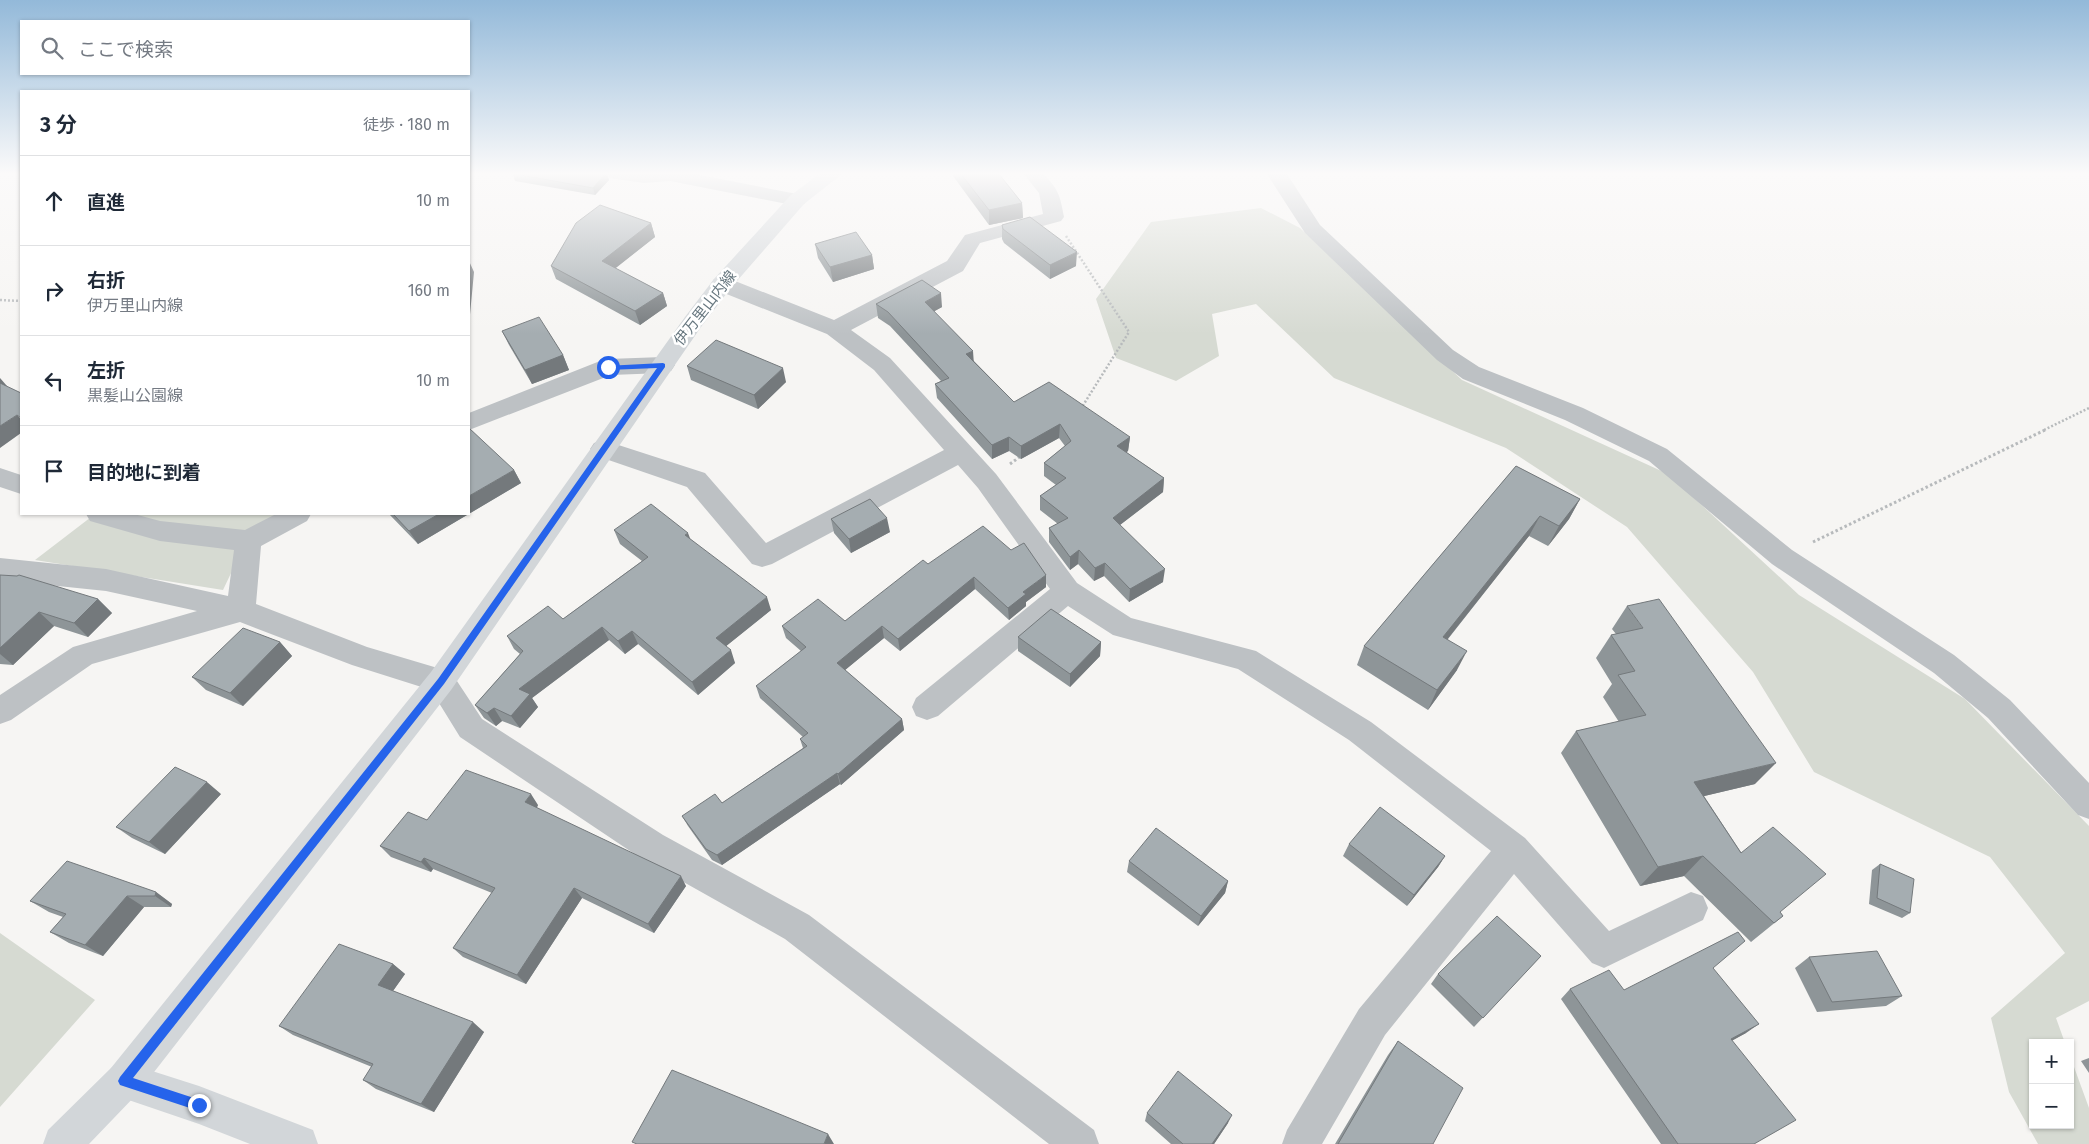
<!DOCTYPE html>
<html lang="ja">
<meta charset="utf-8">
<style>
body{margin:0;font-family:"Fira Sans","Noto Sans JP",sans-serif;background:#f2f2f3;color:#1f2937}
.controls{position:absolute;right:15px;bottom:15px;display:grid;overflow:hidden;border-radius:0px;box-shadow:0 1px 4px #0004}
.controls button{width:45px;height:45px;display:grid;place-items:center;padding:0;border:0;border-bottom:1px solid #e0e1e3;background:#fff;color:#1f2937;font:25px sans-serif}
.stop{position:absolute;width:15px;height:15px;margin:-11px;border:4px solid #2563eb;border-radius:50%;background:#fff}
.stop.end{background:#2563eb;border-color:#fff;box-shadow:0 1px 5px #0008}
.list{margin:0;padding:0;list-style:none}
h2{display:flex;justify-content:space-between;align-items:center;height:65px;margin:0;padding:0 20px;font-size:21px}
h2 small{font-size:16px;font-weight:400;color:#747a83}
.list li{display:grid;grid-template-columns:32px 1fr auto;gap:15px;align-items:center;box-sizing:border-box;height:90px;padding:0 20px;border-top:1px solid #e0e1e3}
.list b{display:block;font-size:19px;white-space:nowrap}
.list p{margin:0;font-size:16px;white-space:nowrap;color:#747a83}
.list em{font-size:16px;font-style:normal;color:#747a83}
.icon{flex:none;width:28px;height:28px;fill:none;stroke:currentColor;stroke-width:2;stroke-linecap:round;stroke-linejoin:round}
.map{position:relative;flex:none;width:2089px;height:1144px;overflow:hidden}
.search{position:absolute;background:#fff;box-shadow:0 1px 4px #0004;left:20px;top:20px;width:450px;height:55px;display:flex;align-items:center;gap:12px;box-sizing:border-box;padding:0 18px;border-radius:0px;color:#747a83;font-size:19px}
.panel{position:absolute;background:#fff;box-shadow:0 1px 4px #0004;left:20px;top:90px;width:450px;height:425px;border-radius:0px}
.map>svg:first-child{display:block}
.green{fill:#d6dad2}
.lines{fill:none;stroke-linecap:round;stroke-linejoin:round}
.path-far1{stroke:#b7babc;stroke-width:2.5;stroke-dasharray:2 2;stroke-linecap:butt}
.path{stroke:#b7babc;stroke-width:3;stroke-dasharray:2.5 2.5;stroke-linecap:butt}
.minor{fill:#bdc1c4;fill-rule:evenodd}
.secondary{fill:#d2d6d9;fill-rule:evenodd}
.primary{fill:#d2d6d9;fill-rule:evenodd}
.wall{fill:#8e9598}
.shaded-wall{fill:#74797c}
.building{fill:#a5adb1;stroke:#74797c}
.route{fill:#2563eb}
.labels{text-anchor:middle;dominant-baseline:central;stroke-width:5;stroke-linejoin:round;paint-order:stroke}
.street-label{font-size:15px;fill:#687880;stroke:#fff}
</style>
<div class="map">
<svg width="2089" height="1144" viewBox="0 0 2089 1144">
<rect width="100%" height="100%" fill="#f6f5f3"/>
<path class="green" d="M 1261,208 L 1300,228 L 1462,380 L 1668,474 L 1799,595 L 1965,699 L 2089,826 L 2089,1001 L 2056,1018 L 2065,1043 L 2033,1043 L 2033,1125 L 2070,1125 L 2070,1056 L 2089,1108 L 2089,1144 L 2038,1144 L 2009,1092 L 1991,1018 L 2065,953 L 1990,857 L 1814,772 L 1753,672 L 1627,527 L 1506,448 L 1334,378 L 1256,304 L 1212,314 L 1219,356 L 1176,381 L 1116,358 L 1096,299 L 1151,222 Z
M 95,514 L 283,514 L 251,531 L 223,590 L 35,560 Z
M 0,933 L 95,1000 L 0,1107 Z"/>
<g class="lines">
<path class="path-far1" d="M 1066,236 L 1129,332 L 1082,407
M 0,300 L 21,301
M 2044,430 L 2089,408"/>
<path class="path" d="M 1010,464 L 1021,456
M 1813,542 L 2047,429"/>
<path class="minor" d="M 607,174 L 695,174 L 797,194 L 804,196 L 807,200 L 804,204 L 797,206 L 670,181 L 644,183 L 610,178 Z
M 1024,174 L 1044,174 C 1059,191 1060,195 1064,217 L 1061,221 L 980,243 L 963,271 L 851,330 L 890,358 L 996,474 L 1077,583 L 1131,618 L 1256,651 L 1371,722 L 1525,838 L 1609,931 L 1691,892 L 1703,896 L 1708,908 L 1703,920 L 1604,968 L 1592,963 L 1514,874 L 1385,1035 L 1322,1144 L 1282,1144 L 1287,1130 L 1359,1009 L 1491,851 L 1349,740 L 1238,669 L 1113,635 L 1068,606 L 938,716 L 927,720 L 916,716 L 912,707 L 916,698 L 1050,589 L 978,488 L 958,465 L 772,564 L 762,567 L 752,564 L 687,487 L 594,455 L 590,449 L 594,443 L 603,440 L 705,473 L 766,543 L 944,450 L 874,370 L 827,334 L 714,289 L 711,284 L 714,279 L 722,277 L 730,279 L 834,320 L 947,261 L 965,235 L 1043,214 L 1039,193 Z
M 1267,174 L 1287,174 L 1320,225 L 1453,350 L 1479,367 L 1583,408 L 1667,449 L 1792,550 L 1954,655 L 2010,700 L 2089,783 L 2089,819 L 2078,815 L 1988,718 L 1934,673 L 1772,564 L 1649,461 L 1565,420 L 1463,379 L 1437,360 L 1305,233 Z
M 663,357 L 671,359 L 675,365 L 671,371 L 663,373 L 611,375 L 469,430 L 469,413 L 600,361 L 608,359 Z
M 0,468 L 21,475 L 21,494 L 0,487 Z
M 86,514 L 134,514 L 160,521 L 245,530 L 276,514 L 311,514 L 307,521 L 261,546 L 256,604 L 367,647 L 451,672 L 482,719 L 663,835 L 809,915 L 1094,1130 L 1099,1144 L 1049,1144 L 785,939 L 639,857 L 460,737 L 431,690 L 352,665 L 240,622 L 92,664 L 11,720 L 0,724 L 0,695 L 73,647 L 197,611 L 106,591 L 0,580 L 0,558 L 106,569 L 228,596 L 234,550 L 160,541 L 90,521 Z"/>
<path class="secondary" d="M 124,1062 L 199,1086 L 313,1130 L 318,1144 L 250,1144 L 199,1124 L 111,1094 L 105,1081 L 111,1068 Z"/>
<path class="primary" d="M 819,174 L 842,174 L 804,204 L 730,289 L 701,327 L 451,690 L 137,1094 L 89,1144 L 43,1144 L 48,1130 L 111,1068 L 431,672 L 685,317 L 714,279 L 790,196 Z"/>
</g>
<path class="wall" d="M 513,174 L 607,174 L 609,180 L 595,195 L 515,181 Z
M 953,174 L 999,174 L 1022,203 L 1023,218 L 989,225 L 953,176 Z
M 651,223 L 655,237 L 615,268 L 663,293 L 667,306 L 640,325 L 556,279 L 551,266 Z
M 1002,225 L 1076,266 L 1050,279 L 1004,243 L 1002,239 Z
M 815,244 L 872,255 L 874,269 L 833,282 L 818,258 Z
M 876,304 L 942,307 L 934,311 L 974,361 L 1014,402 L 1130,437 L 1128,451 L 1126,452 L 1164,478 L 1163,492 L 1120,525 L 1163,582 L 1129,602 L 1104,576 L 1094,581 L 1078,564 L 1070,570 L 1049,542 L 1049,528 L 1058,524 L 1040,510 L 1040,496 L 1056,485 L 1044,476 L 1044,463 L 1065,446 L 1059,438 L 1021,459 L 1009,451 L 992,459 L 937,398 L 935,384 L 941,381 L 890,326 L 878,318 Z
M 502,331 L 563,355 L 569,370 L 532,384 L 509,345 Z
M 687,366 L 786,382 L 758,409 L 691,380 Z
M 1516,466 L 1580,499 L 1569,519 L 1548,546 L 1529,536 L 1448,639 L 1457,670 L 1428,710 L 1357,665 L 1364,646 Z
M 514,470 L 521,483 L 418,544 L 389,514 L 469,514 Z
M 831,519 L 890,532 L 851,553 L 834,533 Z
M 614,530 L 691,540 L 771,610 L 726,646 L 735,663 L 698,695 L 638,644 L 625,654 L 609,640 L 532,698 L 538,707 L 520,728 L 502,721 L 496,726 L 484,718 L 475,705 L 520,654 L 514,649 L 507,636 L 563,619 L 642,561 L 620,544 Z
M 928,564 L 1046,587 L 1026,602 L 1026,606 L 1009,620 L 975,589 L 900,651 L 884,638 L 845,670 L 902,719 L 904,730 L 841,785 L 840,784 L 722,865 L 712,860 L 688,826 L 682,816 L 722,803 L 803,748 L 800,739 L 803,737 L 760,698 L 756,686 L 801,651 L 786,638 L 782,626 L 845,621 Z
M 0,575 L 98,599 L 112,613 L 88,637 L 54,626 L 13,665 L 0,664 Z
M 1627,606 L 1755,784 L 1704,796 L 1783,916 L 1751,942 L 1684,876 L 1640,886 L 1561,753 L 1576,731 L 1619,722 L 1603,697 L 1612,684 L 1596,658 L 1611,635 L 1616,634 L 1612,629 Z
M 1018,637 L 1101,642 L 1100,656 L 1070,687 L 1018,651 Z
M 280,642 L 292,656 L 243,706 L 206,690 L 192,677 Z
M 221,794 L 165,854 L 132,838 L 116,827 Z
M 538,805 L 537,808 L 686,886 L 654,933 L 582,898 L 526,984 L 463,957 L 453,948 L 492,893 L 433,869 L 431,872 L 391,857 L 380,846 L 427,820 Z
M 1349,844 L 1445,856 L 1438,867 L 1407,906 L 1343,856 Z
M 1129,861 L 1228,881 L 1225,893 L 1198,926 L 1127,872 Z
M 1880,864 L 1910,913 L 1902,918 L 1869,904 L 1872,870 Z
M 156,892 L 172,904 L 171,907 L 144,907 L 103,956 L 69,943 L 50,932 L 63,917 L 49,912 L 30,901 Z
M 1541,956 L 1474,1027 L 1431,984 L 1438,974 Z
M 1809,957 L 1902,996 L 1886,1006 L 1817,1012 L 1795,968 Z
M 393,964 L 405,974 L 393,991 L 484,1032 L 434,1112 L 376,1089 L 363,1080 L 372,1067 L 293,1035 L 279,1026 Z
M 1713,968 L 1746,1033 L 1732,1040 L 1754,1144 L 1661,1144 L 1561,999 L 1570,989 L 1624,990 Z
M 1398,1041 L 1433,1144 L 1335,1144 L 1388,1055 Z
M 2089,1058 L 2089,1073 L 2081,1061 Z
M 1147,1113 L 1228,1123 L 1214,1144 L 1171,1144 L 1145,1121 Z"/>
<path class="shaded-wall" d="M 605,174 L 607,174 L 609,180 L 595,195 L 593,188 Z
M 1022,203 L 1023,218 L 989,225 L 989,210 Z
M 651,223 L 655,237 L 607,275 L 602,261 Z
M 1077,252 L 1076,266 L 1050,279 L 1050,265 Z
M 872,255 L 874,269 L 833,282 L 830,267 Z
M 469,261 L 474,272 L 469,325 Z
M 663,293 L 667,306 L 640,325 L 635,311 Z
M 941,293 L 942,307 L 926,316 L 925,302 Z
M 973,351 L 974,365 L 966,354 Z
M 563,355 L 569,370 L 532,384 L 525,370 Z
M 783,368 L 786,382 L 758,409 L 754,395 Z
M 0,378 L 7,386 L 0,390 Z
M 17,415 L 21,419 L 21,433 L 0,448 L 0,426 Z
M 1060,424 L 1059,438 L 1021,459 L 1021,446 Z
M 1009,437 L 1009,451 L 992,459 L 992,445 Z
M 1130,437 L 1128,451 L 1116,460 L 1117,446 Z
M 514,470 L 521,483 L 418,544 L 409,531 L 439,514 L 469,514 L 469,496 Z
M 1164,478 L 1163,492 L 1112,531 L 1113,518 Z
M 1580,499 L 1569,519 L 1548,546 L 1559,526 Z
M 1540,516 L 1529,536 L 1434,656 L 1443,637 Z
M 887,518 L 890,532 L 851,553 L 849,539 Z
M 688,533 L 693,546 L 685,535 Z
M 1079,550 L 1078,564 L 1070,570 L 1070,557 Z
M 1105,563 L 1104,576 L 1094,581 L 1095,568 Z
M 1165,569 L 1163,582 L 1129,602 L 1130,589 Z
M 1046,575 L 1046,587 L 1026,602 L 1026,606 L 1009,620 L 1008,608 L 1023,592 Z
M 974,577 L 975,589 L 900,651 L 898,639 Z
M 767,597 L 771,610 L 720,651 L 716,638 Z
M 98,599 L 112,613 L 88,637 L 74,623 Z
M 39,612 L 54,626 L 13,665 L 0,654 L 0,648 Z
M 882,626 L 884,638 L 839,675 L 837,663 Z
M 602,627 L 609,640 L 532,698 L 538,707 L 520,728 L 511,716 L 519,689 Z
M 632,631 L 638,644 L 625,654 L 618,641 Z
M 280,642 L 292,656 L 243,706 L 230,693 Z
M 1101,642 L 1100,656 L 1070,687 L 1070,674 Z
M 731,650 L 735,663 L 698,695 L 692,682 Z
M 1467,651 L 1457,670 L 1428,710 L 1437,690 Z
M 494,708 L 502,721 L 496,726 L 487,713 Z
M 902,719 L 904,730 L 841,785 L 838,774 Z
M 1776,763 L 1755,784 L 1675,803 L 1694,782 Z
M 837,773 L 840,784 L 722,865 L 717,855 Z
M 207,782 L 221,794 L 165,854 L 149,842 Z
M 531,794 L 538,805 L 533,813 L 525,802 Z
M 1445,856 L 1438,867 L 1407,906 L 1414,895 Z
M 1703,856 L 1684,876 L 1640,886 L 1658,867 Z
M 424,858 L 433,869 L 431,872 L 421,862 Z
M 681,876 L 686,886 L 654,933 L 648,924 Z
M 1228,881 L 1225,893 L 1198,926 L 1201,916 Z
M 574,888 L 582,898 L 526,984 L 517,975 Z
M 156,892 L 172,904 L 171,907 L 155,896 Z
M 127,896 L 144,907 L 103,956 L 85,945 Z
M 393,964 L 405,974 L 390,995 L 378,985 Z
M 473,1022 L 484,1032 L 434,1112 L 421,1104 Z
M 1759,1024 L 1746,1033 L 1719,1048 L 1731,1039 Z
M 1232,1115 L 1228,1123 L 1214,1144 L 1212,1144 Z
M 828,1134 L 834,1144 L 824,1144 Z"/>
<path class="building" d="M 515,174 L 605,174 L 593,188 Z
M 961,174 L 999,174 L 1022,203 L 989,210 Z
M 600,205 L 651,223 L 602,261 L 663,293 L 635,311 L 551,266 L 576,223 Z
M 1030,217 L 1077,252 L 1050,265 L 1003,229 L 1002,225 Z
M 856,232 L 872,255 L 830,267 L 815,244 Z
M 922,280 L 941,293 L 925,302 L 973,351 L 966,354 L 1014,402 L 1049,382 L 1130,437 L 1117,446 L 1164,478 L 1113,518 L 1165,569 L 1130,589 L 1105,563 L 1095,568 L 1079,550 L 1070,557 L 1049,528 L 1068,518 L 1040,496 L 1066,478 L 1044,463 L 1071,441 L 1060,424 L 1021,446 L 1009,437 L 992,445 L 935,384 L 949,378 L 888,312 L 876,304 Z
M 539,317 L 563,355 L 525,370 L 502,331 Z
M 716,340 L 783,368 L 754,395 L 687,366 Z
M 0,383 L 21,393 L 21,418 L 17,415 L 0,426 Z
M 469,428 L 514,470 L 469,496 Z
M 1516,466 L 1580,499 L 1559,526 L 1540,516 L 1443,637 L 1467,651 L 1437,690 L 1364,646 Z
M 870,499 L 887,518 L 849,539 L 831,519 Z
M 651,504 L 688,533 L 685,535 L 767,597 L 716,638 L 731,650 L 692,682 L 632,631 L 618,641 L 602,627 L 519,689 L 530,694 L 511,716 L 494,708 L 487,713 L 475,705 L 523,651 L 507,636 L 548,606 L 563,619 L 648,557 L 614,530 Z
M 393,514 L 439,514 L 409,531 Z
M 983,526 L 1011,550 L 1024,543 L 1046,575 L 1023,592 L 1026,594 L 1008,608 L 974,577 L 898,639 L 882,626 L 837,663 L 902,719 L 838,774 L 837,773 L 717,855 L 706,849 L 682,816 L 715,794 L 722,803 L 807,746 L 800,739 L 808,733 L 756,686 L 806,647 L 782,626 L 818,599 L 845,621 L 923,560 L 928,564 Z
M 0,575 L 17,576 L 19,575 L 98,599 L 74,623 L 39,612 L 0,648 Z
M 1659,599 L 1776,763 L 1694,782 L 1741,853 L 1773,827 L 1826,874 L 1780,912 L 1783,916 L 1774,923 L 1703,856 L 1658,867 L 1576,731 L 1646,715 L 1618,675 L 1635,671 L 1611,635 L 1643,628 L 1627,606 Z
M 1051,609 L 1101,642 L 1070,674 L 1018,637 Z
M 243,628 L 280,642 L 230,693 L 192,677 Z
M 175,767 L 207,782 L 149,842 L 116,827 Z
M 466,770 L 531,794 L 525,802 L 681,876 L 648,924 L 574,888 L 517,975 L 453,948 L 495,888 L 424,858 L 421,862 L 380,846 L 408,812 L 427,820 Z
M 1380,807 L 1445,856 L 1414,895 L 1349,844 Z
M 1156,828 L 1228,881 L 1201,916 L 1129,861 Z
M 67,861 L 156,892 L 155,896 L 127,896 L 85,945 L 50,932 L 66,914 L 30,901 Z
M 1880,864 L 1914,879 L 1910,913 L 1877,898 Z
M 1497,916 L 1541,956 L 1483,1018 L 1438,974 Z
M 1738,932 L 1745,941 L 1713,968 L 1759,1024 L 1731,1039 L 1796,1120 L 1754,1144 L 1678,1144 L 1570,989 L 1609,970 L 1624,990 Z
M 339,944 L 393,964 L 378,985 L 473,1022 L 421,1104 L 363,1080 L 373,1064 L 279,1026 Z
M 1877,951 L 1902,996 L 1832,1002 L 1809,957 Z
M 1398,1041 L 1463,1088 L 1433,1144 L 1338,1144 Z
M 672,1070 L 828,1134 L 824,1144 L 637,1144 L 632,1142 Z
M 1178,1071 L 1232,1115 L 1212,1144 L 1183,1144 L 1147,1113 Z"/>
<linearGradient id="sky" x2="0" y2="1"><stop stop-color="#93b9d9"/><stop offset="0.52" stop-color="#fbfafa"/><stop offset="1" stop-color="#fbfafa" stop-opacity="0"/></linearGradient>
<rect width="2089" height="334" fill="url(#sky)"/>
<path class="route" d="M 663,363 L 665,364 L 665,367 L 444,684 L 133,1078 L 203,1101 L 205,1105 L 203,1109 L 199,1111 L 120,1085 L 118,1081 L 120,1077 L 438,679 L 657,368 L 608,370 L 605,369 L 605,366 Z"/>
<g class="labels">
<g class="street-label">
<text transform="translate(705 308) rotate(-52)">伊万里山内線</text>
</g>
</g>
</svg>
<div class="controls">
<button>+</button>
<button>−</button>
</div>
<div class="stop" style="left:608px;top:367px"></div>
<div class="stop end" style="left:199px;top:1105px"></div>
<div class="search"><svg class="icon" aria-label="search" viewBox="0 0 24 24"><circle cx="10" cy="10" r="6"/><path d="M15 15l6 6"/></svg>ここで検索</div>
<section class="panel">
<h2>3 分<small>徒歩 · 180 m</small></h2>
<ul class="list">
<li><svg class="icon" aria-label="ahead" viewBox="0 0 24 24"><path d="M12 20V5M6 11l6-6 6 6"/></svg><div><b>直進</b></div><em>10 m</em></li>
<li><svg class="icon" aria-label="right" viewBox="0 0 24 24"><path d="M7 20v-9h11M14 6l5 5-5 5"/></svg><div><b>右折</b><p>伊万里山内線</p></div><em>160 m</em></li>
<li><svg class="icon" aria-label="left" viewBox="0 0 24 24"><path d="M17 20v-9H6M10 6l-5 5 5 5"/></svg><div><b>左折</b><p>黒髪山公園線</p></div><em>10 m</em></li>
<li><svg class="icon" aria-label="arrive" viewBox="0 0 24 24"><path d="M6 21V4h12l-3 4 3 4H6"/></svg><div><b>目的地に到着</b></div></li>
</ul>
</section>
</div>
